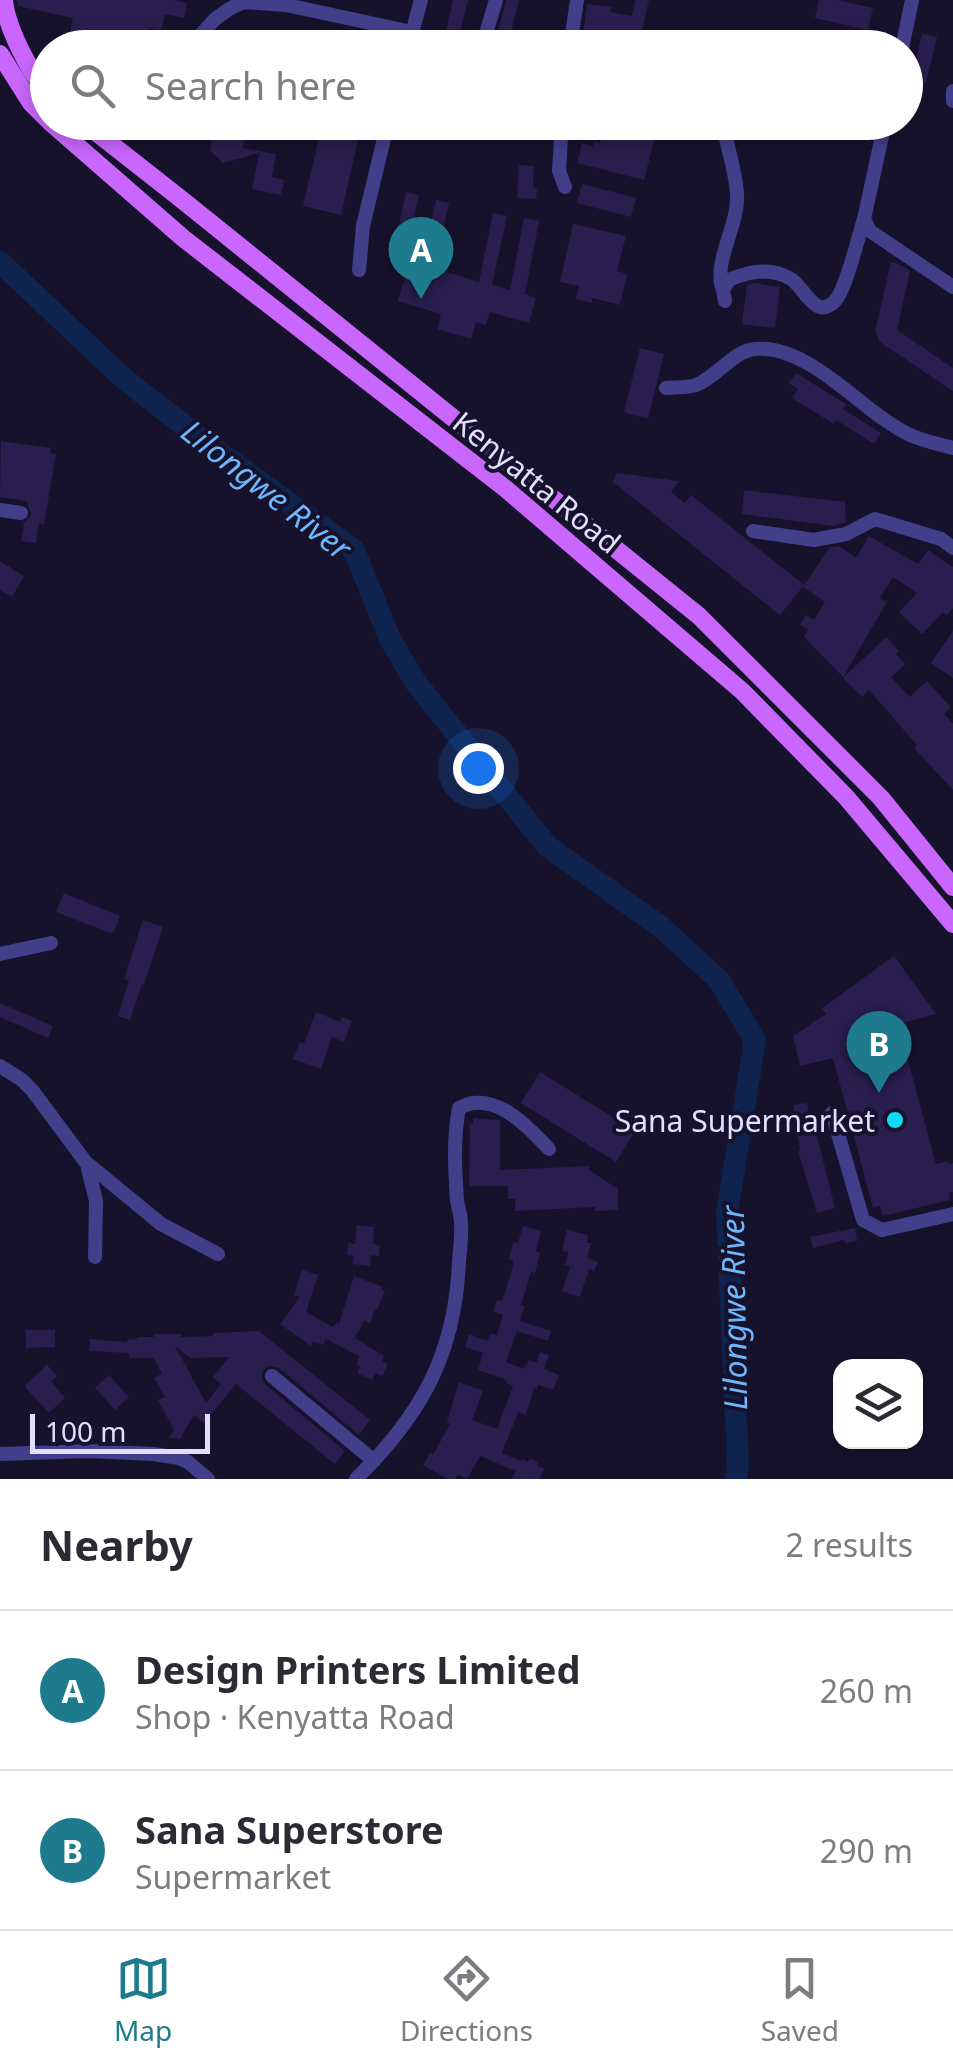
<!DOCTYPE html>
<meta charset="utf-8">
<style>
body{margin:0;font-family:"Noto Sans",sans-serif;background:#f2f2f3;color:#2b2b33}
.controls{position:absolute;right:30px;bottom:30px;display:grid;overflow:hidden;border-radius:20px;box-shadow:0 5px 15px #0003}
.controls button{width:90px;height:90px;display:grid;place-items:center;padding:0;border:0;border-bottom:2px solid #e1e1e2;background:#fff;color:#2b2b33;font:50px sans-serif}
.scale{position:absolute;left:30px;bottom:25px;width:180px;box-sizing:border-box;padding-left:10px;border:5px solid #e3defe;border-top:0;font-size:28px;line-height:35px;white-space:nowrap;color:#e3defe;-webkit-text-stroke:8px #17122c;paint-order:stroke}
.you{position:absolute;left:478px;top:768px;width:35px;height:35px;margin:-25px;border:8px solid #fff;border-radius:50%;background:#1a73e8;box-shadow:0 0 0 15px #1a73e833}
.badge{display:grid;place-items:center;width:65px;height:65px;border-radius:50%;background:#1e7b8d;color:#fff;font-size:32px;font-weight:700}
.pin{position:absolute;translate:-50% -82px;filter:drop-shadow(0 2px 5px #0008)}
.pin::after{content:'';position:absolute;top:52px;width:35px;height:30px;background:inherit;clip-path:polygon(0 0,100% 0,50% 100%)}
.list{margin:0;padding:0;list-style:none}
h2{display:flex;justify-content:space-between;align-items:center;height:130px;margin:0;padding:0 40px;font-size:42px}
h2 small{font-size:32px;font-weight:400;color:#7c7c81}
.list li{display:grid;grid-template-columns:65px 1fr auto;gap:30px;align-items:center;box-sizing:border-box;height:160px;padding:0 40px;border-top:2px solid #e1e1e2}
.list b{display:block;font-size:38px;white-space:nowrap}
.list p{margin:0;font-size:32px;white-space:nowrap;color:#7c7c81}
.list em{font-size:32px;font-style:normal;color:#7c7c81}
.icon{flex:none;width:55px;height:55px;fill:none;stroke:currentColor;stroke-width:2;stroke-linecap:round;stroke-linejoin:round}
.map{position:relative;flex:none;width:953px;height:1479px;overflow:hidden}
.search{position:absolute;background:#fff;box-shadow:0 5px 15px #0003;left:30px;right:30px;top:30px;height:110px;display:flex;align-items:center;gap:25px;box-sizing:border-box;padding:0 35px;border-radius:55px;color:#7c7c81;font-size:38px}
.sheet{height:450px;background:#fff}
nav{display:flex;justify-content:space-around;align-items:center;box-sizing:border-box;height:140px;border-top:2px solid #e1e1e2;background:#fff;font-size:28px;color:#7c7c81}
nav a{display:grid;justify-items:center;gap:5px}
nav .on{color:#1e7b8d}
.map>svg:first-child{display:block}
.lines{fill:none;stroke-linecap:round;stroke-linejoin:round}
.river{stroke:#0e244f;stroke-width:22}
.building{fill:#291e4d;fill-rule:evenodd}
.minor{stroke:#433e8a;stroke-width:14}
.major{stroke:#c967fc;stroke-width:18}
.poi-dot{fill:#0edcfa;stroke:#17122c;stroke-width:4}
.labels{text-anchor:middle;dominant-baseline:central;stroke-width:8;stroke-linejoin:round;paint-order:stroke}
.street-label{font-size:30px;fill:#e3defe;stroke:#17122c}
.poi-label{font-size:30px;fill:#e3defe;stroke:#17122c;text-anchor:end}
.water-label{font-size:32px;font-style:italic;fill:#6eb6fc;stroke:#17122c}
</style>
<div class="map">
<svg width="953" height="1479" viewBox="0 0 953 1479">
<rect width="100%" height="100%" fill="#17122c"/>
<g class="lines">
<path class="river" d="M 0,262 L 123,378 L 209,445 L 354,550 L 390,639 L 416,683 L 547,846 L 661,927 L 719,980 L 755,1040 L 727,1212 L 738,1463 L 736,1479"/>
</g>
<path class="building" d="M 17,0 L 174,0 L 187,3 L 184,18 L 165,14 L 161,31 L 148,28 L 144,48 L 122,48 L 69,37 L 73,18 L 18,6 Z
M 453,0 L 468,0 L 456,48 L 442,48 Z
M 506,0 L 519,0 L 507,48 L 501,48 L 496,46 L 496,39 Z
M 635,0 L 649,0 L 638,48 L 581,47 L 587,4 L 611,7 L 610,12 L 632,16 Z
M 819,0 L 837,0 L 873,8 L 868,30 L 815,18 Z
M 922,34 L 937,37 L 926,84 L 911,81 Z
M 314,122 L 362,122 L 341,215 L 303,206 L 319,138 L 311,136 Z
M 624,122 L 659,122 L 644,180 L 577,163 L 582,143 L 593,146 L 594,141 L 600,143 L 603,132 L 620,136 Z
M 248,124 L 238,135 L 244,140 L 243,148 L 276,154 L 272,177 L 284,180 L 281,195 L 252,189 L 259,153 L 223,163 L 210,150 L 213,133 Z
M 519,165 L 534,166 L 533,188 L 537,189 L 536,199 L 517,198 Z
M 582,184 L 636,198 L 631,217 L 577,203 Z
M 406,192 L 419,195 L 406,250 L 394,247 Z
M 436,200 L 449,203 L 437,256 L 424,253 Z
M 493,213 L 507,216 L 492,285 L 510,290 L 524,218 L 539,221 L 525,294 L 536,298 L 529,323 L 490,312 L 486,325 L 476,322 L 471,339 L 437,329 L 441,314 L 398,301 L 406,274 L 433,282 L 437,269 L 479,282 Z
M 573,224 L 626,236 L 617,271 L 627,274 L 620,305 L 592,298 L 592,303 L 576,299 L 579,286 L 560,282 Z
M 891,262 L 901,265 L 910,271 L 897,330 L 953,368 L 953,391 L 880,342 L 875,331 Z
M 754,283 L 780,287 L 775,328 L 742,324 L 747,285 Z
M 640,348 L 664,354 L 648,419 L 624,412 Z
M 796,373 L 846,404 L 843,409 L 881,433 L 874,444 L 836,420 L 834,424 L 792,398 L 798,389 L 789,383 Z
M 1,441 L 51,448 L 50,453 L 56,454 L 44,525 L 39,523 L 36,543 L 21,541 L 24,523 L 31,515 L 27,501 L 0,497 Z
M 617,473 L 679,481 L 671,492 L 685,503 L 691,495 L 804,585 L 780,615 L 613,482 Z
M 744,490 L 845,502 L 846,522 L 833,526 L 742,514 Z
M 869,536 L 918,564 L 928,550 L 953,567 L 953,608 L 947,615 L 943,612 L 922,634 L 899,612 L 917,593 L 893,577 L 880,598 L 887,602 L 843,677 L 804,637 L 808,630 L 800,625 L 806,615 L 814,620 L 825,602 L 803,587 L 829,548 L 839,546 L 856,558 Z
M 0,561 L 24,576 L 12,597 L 0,590 Z
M 953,631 L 953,678 L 931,663 Z
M 886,637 L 899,651 L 896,654 L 905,664 L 891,677 L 910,697 L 927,681 L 951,707 L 944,714 L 953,724 L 953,790 L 914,748 L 917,745 L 869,690 L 862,697 L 843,678 Z
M 64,893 L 120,916 L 113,934 L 56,912 Z
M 143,920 L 163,927 L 144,985 L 142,984 L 130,1020 L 118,1016 L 129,980 L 124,979 Z
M 894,956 L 936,1014 L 898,1024 L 936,1164 L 948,1161 L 949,1164 L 953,1163 L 953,1192 L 949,1193 L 950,1200 L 883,1216 L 880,1206 L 873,1208 L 833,1058 L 800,1066 L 793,1036 L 826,1014 L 822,1008 Z
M 0,1003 L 53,1026 L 48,1038 L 0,1017 Z
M 316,1012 L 340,1022 L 342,1017 L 352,1021 L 344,1042 L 332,1037 L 321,1069 L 293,1059 L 300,1042 L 304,1044 Z
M 540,1072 L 635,1131 L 616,1162 L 521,1103 Z
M 807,1103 L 812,1133 L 816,1132 L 835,1208 L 817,1213 L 798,1151 L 800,1151 L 793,1105 Z
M 473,1118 L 500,1120 L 500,1170 L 589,1166 L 589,1170 L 618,1189 L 618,1210 L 595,1211 L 595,1207 L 515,1211 L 515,1199 L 508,1199 L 508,1186 L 469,1186 L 470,1124 L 473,1124 Z
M 357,1225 L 374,1227 L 373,1244 L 380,1245 L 379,1256 L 371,1255 L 370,1266 L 353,1264 L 354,1256 L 347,1255 L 348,1243 L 355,1244 Z
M 523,1226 L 541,1231 L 536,1251 L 540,1253 L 535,1273 L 531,1272 L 521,1305 L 525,1306 L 520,1321 L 551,1331 L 548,1341 L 517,1331 L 506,1362 L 524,1369 L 528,1360 L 537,1363 L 540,1352 L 549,1355 L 544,1369 L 559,1375 L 553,1390 L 538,1385 L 537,1389 L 534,1388 L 526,1415 L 518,1412 L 502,1453 L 521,1461 L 522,1459 L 528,1462 L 530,1458 L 538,1462 L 537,1466 L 544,1469 L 539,1479 L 512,1479 L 516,1471 L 480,1456 L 467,1479 L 458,1474 L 455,1479 L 448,1479 L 423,1465 L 430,1453 L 433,1455 L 450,1424 L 447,1422 L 459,1382 L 483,1391 L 472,1420 L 497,1429 L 513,1386 L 506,1383 L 507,1380 L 478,1370 L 483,1353 L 465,1347 L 469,1334 L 484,1340 L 488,1340 L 490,1333 L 497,1335 L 503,1315 L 493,1311 L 497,1300 L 502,1301 L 513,1267 L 513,1261 L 509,1260 L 513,1242 L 518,1243 Z
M 855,1228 L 857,1241 L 845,1243 L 844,1240 L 813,1248 L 810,1237 Z
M 567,1230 L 588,1235 L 587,1243 L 591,1243 L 587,1258 L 598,1262 L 594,1271 L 589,1269 L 580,1297 L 562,1291 L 571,1266 L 565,1265 L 568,1252 L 562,1251 Z
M 302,1270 L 318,1275 L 306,1312 L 333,1327 L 336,1323 L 339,1324 L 354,1276 L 383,1287 L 382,1290 L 385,1291 L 377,1310 L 375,1309 L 370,1323 L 364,1321 L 355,1338 L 384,1356 L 382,1361 L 388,1364 L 382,1376 L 376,1373 L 372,1380 L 357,1373 L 360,1367 L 357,1365 L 359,1356 L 326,1339 L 323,1345 L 313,1341 L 311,1346 L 280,1324 L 300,1297 L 294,1295 Z
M 26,1330 L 55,1330 L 55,1347 L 26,1348 Z
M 259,1331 L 370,1420 L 359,1435 L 279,1368 L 269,1366 L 263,1370 L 262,1379 L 265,1384 L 345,1451 L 335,1464 L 236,1384 L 204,1423 L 194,1415 L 180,1439 L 169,1438 L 174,1430 L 158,1400 L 165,1397 L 154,1378 L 162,1374 L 154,1358 L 129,1358 L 129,1353 L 89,1351 L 90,1339 L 127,1342 L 127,1340 L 137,1339 L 137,1337 L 154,1337 L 154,1334 L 181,1334 L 181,1337 L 213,1336 L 213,1333 ZM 175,1346 L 190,1358 L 229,1357 L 213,1377 L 221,1384 L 206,1403 Z
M 47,1365 L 57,1376 L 51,1381 L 65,1398 L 49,1413 L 26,1388 L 26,1384 Z
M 109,1375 L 129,1397 L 115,1410 L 95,1388 Z"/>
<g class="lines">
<path class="minor" d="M 189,48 L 215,19 L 229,9 L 244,2 L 286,5 L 412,32
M 408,48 L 421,0
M 485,48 L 485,37 L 496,0
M 570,48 L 577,0
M 786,48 L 802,48
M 902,48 L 912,0
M 953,91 L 953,101
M 562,122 L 559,171 L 565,187
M 722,122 C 727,146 736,171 737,195 C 739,225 712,263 723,290
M 837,122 L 882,135
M 885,122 L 864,219 L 870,231 L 953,287
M 359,270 L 363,226 L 388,122
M 725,301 L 723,290 L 729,280 C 749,271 771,267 791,279 C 804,287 815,320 834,302 C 846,291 858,237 864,219
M 666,388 C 675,387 688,388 696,385 C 717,377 733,351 755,349 C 810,344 862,412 908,434 C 922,441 939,444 953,448
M 0,510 L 21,513
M 753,531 L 814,540 L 846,534 L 875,519 L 941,539 L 953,548
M 0,954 L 51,943
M 0,1066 L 22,1080 L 32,1090 L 87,1164 L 96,1201 L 95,1257
M 832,1113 L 863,1220 L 882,1230 L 953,1214
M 88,1164 L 161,1224 L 218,1254
M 272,1376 L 374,1461
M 0,1454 L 88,1451 L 154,1454 L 179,1458 L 188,1462 L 208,1479
M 356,1479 C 421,1415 455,1355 459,1262 C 460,1249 462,1236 461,1223 C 461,1215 458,1208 457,1200 C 455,1169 453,1139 459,1108 C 464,1106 469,1103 474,1103 C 503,1099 531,1130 549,1149"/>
<path class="major" d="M 4,0 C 6,25 29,73 48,91
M 0,54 L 31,103 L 48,120
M 50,122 L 183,238 L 506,489 L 742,691 L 846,797 L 953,924
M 83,122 L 181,199 L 699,616 L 881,798 L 953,887"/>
</g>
<circle class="poi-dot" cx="895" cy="1120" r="10"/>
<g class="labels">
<g class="street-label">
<text transform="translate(537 482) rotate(39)">Kenyatta Road</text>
</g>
<g class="poi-label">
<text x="875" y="1120">Sana Supermarket</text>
</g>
<g class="water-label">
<text transform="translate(267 489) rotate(38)">Lilongwe River</text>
<text transform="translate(733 1308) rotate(-91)">Lilongwe River</text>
</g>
</g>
</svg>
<div class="controls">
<button><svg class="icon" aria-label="layers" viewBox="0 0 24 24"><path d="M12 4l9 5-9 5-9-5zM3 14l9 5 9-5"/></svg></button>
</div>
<div class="scale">100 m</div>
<div class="you"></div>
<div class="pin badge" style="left:421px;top:299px">A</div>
<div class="pin badge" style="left:879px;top:1093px">B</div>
<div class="search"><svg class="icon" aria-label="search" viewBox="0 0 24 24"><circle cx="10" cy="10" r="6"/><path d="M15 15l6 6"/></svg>Search here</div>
</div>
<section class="sheet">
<h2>Nearby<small>2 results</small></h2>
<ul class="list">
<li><span class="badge">A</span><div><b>Design Printers Limited</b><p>Shop · Kenyatta Road</p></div><em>260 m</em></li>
<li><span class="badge">B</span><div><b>Sana Superstore</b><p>Supermarket</p></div><em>290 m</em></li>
</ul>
</section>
<nav>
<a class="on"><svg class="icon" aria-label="map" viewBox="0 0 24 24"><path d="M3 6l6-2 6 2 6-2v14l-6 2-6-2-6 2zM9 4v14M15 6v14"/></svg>Map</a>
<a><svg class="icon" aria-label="directions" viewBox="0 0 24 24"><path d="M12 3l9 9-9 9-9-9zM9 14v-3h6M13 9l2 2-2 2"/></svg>Directions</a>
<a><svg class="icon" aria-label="saved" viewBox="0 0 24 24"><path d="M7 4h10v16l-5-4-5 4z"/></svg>Saved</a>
</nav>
